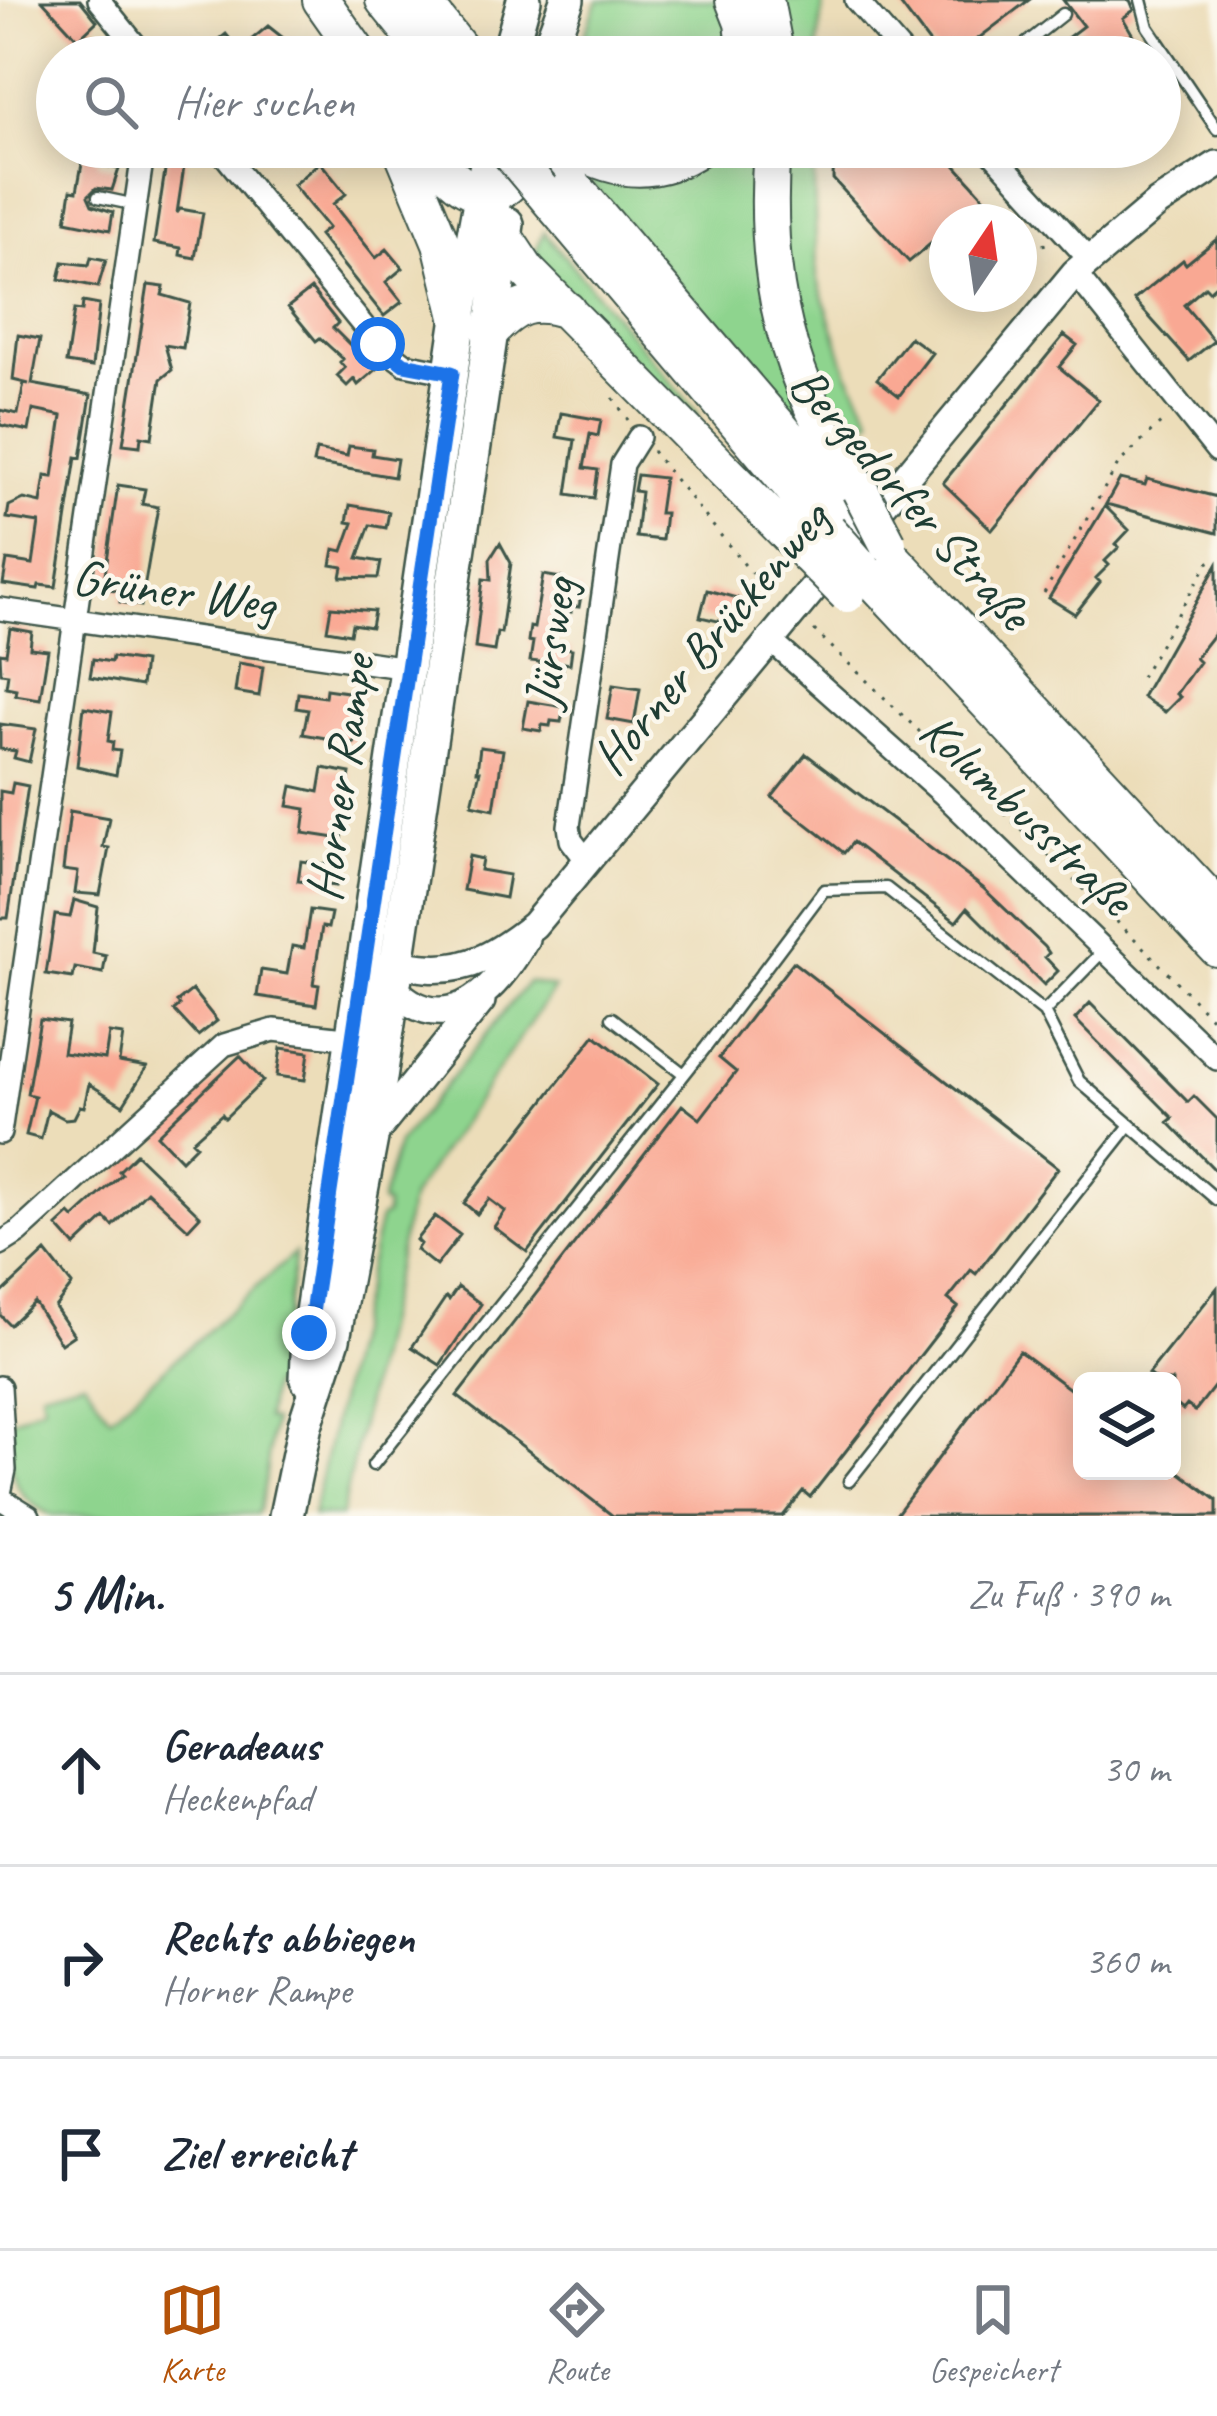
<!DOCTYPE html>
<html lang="de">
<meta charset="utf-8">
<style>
body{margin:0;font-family:Caveat,sans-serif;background:#f2f2f3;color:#1f2937}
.controls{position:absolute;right:36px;bottom:36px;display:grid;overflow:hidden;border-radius:18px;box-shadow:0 6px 30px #0003}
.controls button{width:108px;height:108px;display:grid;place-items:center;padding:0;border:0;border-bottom:3px solid #e0e1e3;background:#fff;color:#1f2937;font:60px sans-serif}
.compass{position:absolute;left:929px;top:204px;width:108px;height:108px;border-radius:50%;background:#fff;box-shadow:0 6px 30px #0003;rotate:13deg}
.stop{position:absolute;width:36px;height:36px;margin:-27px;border:9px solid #1a73e8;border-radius:50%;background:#fff}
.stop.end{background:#1a73e8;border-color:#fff;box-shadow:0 3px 12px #0008}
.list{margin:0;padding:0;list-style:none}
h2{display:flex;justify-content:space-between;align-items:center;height:156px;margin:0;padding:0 48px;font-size:51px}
h2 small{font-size:39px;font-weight:400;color:#747a83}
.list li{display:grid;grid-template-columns:78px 1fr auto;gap:36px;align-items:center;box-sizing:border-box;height:192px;padding:0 48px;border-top:3px solid #e0e1e3}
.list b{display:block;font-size:45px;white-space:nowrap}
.list p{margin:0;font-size:39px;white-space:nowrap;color:#747a83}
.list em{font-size:39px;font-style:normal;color:#747a83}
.icon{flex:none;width:66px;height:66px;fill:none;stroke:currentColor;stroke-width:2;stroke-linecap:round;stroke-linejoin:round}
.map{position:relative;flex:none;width:1217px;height:1516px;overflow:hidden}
.search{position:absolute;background:#fff;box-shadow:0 6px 30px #0003;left:36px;right:36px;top:36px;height:132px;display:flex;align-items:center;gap:30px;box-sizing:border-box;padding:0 42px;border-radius:66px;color:#747a83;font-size:45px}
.sheet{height:732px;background:#fff}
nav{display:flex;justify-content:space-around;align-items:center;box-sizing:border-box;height:168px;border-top:3px solid #e0e1e3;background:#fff;font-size:33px;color:#747a83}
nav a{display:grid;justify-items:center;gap:6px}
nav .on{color:#b45309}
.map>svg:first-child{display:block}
.green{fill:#8ed48e;stroke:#568861;stroke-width:3}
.building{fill:#f9a893}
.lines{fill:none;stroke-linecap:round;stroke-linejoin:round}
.service-casing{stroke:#3e5548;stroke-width:15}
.minor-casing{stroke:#3e5548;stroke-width:26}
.tertiary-casing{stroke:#3e5548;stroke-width:32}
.primary-casing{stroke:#3e5548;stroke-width:38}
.trunk-casing{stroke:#3e5548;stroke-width:40}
.path{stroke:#3e5548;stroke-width:3;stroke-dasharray:3 9;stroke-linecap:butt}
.service{stroke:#fff;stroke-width:10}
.minor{stroke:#fff;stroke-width:21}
.tertiary{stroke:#fff;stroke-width:27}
.primary{stroke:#fff;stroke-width:33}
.trunk{stroke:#fff;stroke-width:36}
.trunk-bridge-casing{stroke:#3e5548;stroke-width:40;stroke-linecap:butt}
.trunk-bridge{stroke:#fff;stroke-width:36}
.route{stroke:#1a73e8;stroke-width:15}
.labels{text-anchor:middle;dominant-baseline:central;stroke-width:9;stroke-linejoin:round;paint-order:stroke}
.street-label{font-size:51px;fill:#1f3d34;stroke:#fbf7ec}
</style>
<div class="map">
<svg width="1217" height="1516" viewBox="0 0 1217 1516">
<rect width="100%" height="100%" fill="#fbf7ec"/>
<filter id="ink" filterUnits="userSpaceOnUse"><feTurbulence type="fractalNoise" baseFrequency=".00833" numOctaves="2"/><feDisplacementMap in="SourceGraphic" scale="24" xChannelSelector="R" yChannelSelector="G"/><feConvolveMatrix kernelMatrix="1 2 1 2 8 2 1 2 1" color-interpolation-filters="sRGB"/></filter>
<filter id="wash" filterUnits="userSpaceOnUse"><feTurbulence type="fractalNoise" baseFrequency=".004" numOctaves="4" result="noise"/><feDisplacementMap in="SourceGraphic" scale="48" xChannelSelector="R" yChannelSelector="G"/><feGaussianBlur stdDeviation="2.7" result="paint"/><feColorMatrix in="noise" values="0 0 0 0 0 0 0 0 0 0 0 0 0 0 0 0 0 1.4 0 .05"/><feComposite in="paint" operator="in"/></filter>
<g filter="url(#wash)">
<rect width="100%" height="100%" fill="#ecddb9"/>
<path class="green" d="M 598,0 L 724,0 L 737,57 L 576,57 Z
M 781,0 L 824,0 L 816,57 L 787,57 Z
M 713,147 L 761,147 L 805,426 L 801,428 L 578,168 Z
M 782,147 L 813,147 L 817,277 L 847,371 L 872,418 L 848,437 L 797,337 L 783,252 Z
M 544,232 L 699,415 L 691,420 L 533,257 Z
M 528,982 L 554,988 L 411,1197 L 341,1516 L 312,1516 L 380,1218 L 386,1215 L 386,1205 L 381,1202 L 398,1144 Z
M 295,1253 L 277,1385 L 271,1385 L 266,1419 L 273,1421 C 269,1441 265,1503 257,1514 L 53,1516 C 6,1494 11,1466 9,1421 L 43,1405 L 41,1391 L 84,1380 L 110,1417 Z"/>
<g id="blocks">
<path class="building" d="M 42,0 L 80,0 L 97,21 L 78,39 Z
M 897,0 L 1029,0 L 954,57 L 940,57 Z
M 1063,0 L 1130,0 L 1134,10 L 1123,18 L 1137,42 L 1117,57 L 1042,57 L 1083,26 Z
M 268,26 L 287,41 L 290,48 L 286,57 L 197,57 L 226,34 L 239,50 Z
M 834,147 L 939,147 L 984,197 L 956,222 L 947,222 L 947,230 L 909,262 L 833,179 Z
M 168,151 L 186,154 L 177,213 L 180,209 L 203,213 L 195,258 L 180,255 L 181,248 L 154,243 Z
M 84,153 L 98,155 L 98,164 L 119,169 L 112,190 L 96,188 L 88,196 L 92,205 L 113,212 L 110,230 L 66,221 L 71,190 L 77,191 Z
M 320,162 L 346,194 L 333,204 L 376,258 L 387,249 L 403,268 L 386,282 L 402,302 L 384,316 L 319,235 L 328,228 L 293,185 Z
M 1217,239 L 1217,284 L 1209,291 L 1205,287 L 1184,305 L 1214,341 L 1189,361 L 1134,300 L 1183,260 L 1186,264 Z
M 91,257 L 106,260 L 98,287 L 59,279 L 63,262 L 89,265 Z
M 148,285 L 164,287 L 162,295 L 190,303 L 183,348 L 165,345 L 172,370 L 161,379 L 152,438 L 141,436 L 140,446 L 123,444 Z
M 311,289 L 338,323 L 333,328 L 355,350 L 358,346 L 377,369 L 358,385 L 354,379 L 347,386 L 337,376 L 345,368 L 340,362 L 343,359 L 320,338 L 316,341 L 288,307 Z
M 83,302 L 99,305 L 92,367 L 66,363 L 74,310 L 82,311 Z
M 18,335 L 40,339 L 32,384 L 91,395 L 81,458 L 76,457 L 56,587 L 39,585 L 38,589 L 3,584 L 7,560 L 33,564 L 39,523 L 7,518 L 9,506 L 24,499 L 41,503 L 45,476 L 53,477 L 62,416 L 33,410 L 29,431 L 0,425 L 0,410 L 18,414 L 24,383 L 29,384 L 13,380 Z
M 1064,335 L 1077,345 L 1059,367 L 1099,400 L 992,530 L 943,483 Z
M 910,337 L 932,353 L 899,396 L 877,379 Z
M 561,413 L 601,420 L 598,436 L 590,434 L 584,468 L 598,470 L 594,498 L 567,494 L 575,440 L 557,437 Z
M 349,446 L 373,449 L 372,455 L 397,459 L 394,477 L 313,463 L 316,450 L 347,456 Z
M 637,475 L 664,478 L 659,513 L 665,513 L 662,540 L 636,537 L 641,492 L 634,491 Z
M 1120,479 L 1145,485 L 1147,479 L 1217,497 L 1217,533 L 1106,504 Z
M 118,485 L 145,489 L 142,504 L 158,507 L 141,606 L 120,602 L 122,591 L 103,588 Z
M 350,505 L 389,512 L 386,528 L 370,525 L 358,558 L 381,562 L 378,578 L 341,577 L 343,567 L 331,565 L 334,549 L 343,551 L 353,523 L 347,522 Z
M 1105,506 L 1129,530 L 1116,544 L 1119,547 L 1105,561 L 1109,565 L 1096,578 L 1100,582 L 1075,614 L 1049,598 Z
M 500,543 L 511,563 L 501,633 L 497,632 L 494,651 L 475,648 L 483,579 L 491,580 L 490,559 Z
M 1217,565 L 1217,630 L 1195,658 L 1199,662 L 1176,694 L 1180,697 L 1165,712 L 1142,697 Z
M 543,575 L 561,578 L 560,587 L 582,590 L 579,607 L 571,606 L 571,612 L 556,610 L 551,646 L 572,649 L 570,664 L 564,663 L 562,673 L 539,669 L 540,662 L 530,661 L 533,642 L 528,641 L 530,627 L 534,628 Z
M 707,590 L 737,598 L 731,624 L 700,617 Z
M 331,607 L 374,611 L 371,627 L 352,624 L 350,634 L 327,630 Z
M 10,628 L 32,632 L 30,648 L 48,650 L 40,699 L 15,695 L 16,689 L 6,687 L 8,674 L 1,673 L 0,653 L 6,654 Z
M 112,657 L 144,662 L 141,686 L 90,677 L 93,659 L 111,662 Z
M 239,663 L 263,667 L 259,696 L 235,692 Z
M 613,685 L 640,689 L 634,724 L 607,719 Z
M 326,689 L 361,694 L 354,743 L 303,734 L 308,710 L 296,708 L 298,693 L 325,697 Z
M 528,701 L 564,707 L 561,722 L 551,721 L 550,726 L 542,725 L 541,731 L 523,728 Z
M 84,707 L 112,712 L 108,741 L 113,742 L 112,750 L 120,751 L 116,775 L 77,766 Z
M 0,724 L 36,729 L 29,762 L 14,758 L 16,751 L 0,749 Z
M 480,747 L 503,750 L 494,809 L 472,804 L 480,771 L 477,771 Z
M 806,754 L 983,888 L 1045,947 L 1049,953 L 1045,957 L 1058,971 L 1044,985 L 967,908 L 956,922 L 853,842 L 844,853 L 772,797 Z
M 323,768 L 350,773 L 342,816 L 345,816 L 342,839 L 303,833 L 306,809 L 288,806 L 292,786 L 319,792 Z
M 13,783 L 28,786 L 8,918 L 0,918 L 0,791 L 11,793 Z
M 70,811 L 109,818 L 103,847 L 109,848 L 100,895 L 75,893 L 78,872 L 63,870 Z
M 469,856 L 482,859 L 480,870 L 509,875 L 505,898 L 463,890 Z
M 301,861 L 338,866 L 336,886 L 298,881 Z
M 74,900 L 98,907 L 93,953 L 106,956 L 103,973 L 75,968 L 73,978 L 46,974 L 55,915 L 70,917 Z
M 310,910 L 331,913 L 328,928 L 322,927 L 313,984 L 319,985 L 316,1005 L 257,996 L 261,970 L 287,974 L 292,946 L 304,948 Z
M 793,962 L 1058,1168 L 976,1274 L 971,1270 L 948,1299 L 958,1307 L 810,1497 L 803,1491 L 783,1516 L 613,1516 L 457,1396 L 682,1105 L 700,1119 L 736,1072 L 719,1058 Z
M 192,990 L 217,1021 L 198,1036 L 174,1010 L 180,1005 L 177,1002 Z
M 1090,1003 L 1188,1102 L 1194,1096 L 1217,1119 L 1217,1172 L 1168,1122 L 1173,1118 L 1075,1019 Z
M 40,1019 L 68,1023 L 63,1053 L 105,1059 L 109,1033 L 123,1035 L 119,1062 L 147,1067 L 123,1105 L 89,1084 L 84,1107 L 80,1106 L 74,1118 L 65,1119 L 48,1110 L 41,1139 L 26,1135 L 35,1096 L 27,1094 Z
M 595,1035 L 658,1084 L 527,1252 L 494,1227 L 505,1211 L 489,1199 L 477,1214 L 464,1203 Z
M 281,1048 L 309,1052 L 305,1080 L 277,1076 Z
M 240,1056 L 263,1081 L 225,1118 L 222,1114 L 192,1141 L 196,1145 L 181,1160 L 157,1135 Z
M 136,1154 L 200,1216 L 188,1229 L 147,1191 L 113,1226 L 105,1218 L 75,1246 L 57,1226 L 70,1214 L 74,1218 L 122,1174 L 119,1171 Z
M 435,1216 L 460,1235 L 436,1266 L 416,1250 L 420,1244 L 416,1240 Z
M 46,1252 L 72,1285 L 55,1307 L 74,1335 L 61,1344 L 34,1302 L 10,1325 L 0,1315 L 0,1295 Z
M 458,1287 L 481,1304 L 440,1365 L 412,1347 L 446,1297 L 449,1300 Z
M 1217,1288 L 1217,1383 L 1195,1411 L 1187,1405 L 1183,1410 L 1172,1401 L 1172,1381 L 1157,1381 L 1148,1374 Z
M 1019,1351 L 1082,1398 L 1082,1471 L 1178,1471 L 1217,1500 L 1217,1516 L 895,1516 Z"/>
</g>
</g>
<g filter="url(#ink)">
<use href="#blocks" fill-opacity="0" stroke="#3e5548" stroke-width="3"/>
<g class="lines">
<defs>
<path id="service" d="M 1141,0 L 1148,27 L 1217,129
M 1009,57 L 1063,14
M 108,156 L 142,164
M 98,197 L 136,205
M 1044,1012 L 1079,1081 L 1217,1200
M 612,1018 L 684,1074
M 373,1465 L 706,1047 L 824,890 L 886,888 L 1044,1012 L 1105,949
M 849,1481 L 1130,1125"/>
<path id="minor" d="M 99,0 L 145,57
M 856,0 L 906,57
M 218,147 L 378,344 L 405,364 L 451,373
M 987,147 L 1089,259
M 1075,273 L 1217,451
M 0,609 L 407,668
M 771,641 L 943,794 L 1217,1059
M 588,862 L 571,840 L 569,826 L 622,464 L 639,437
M 0,1133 L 144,147
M 0,1244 L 19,1232 L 224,1045 L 274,1030 L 354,1039
M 0,1387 L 5,1470 L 0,1493
M 0,1498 L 29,1516"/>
<path id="tertiary" d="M 377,970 C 394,962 407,966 426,968 C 470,972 500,952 534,925 L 1075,273 L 1158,203 L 1217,165
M 385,979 C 440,1047 493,995 525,939
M 373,1135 L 481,1001"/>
<path id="primary" d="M 508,57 L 524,0
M 546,57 L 567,0
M 307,1379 L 309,1333 L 459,317 L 490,147
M 286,1516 L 305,1425 L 333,1339 L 371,1138 L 507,224"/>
<path id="trunk" d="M 321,0 L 361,57
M 384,0 L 430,57
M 421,0 L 466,57
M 734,0 L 743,23 L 747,57
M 765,0 L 776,57
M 401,147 L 441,243 L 459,317
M 426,147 C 446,174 484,219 516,176
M 540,147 L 847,506
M 573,147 C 616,173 658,176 700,147
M 772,147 C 762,278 785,381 860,490
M 541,190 L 828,530
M 482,192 L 505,238 L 527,271 L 807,554
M 490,332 C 515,306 531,298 567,310
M 884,549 L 1217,907
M 865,572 L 1217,948"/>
</defs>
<use href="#service" class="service-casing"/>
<use href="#minor" class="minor-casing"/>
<use href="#tertiary" class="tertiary-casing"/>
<use href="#primary" class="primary-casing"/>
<use href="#trunk" class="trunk-casing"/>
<path class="path" d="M 1019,249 L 1047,244
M 613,398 L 628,420
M 652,451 L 771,597
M 1044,593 L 1119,463 L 1165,419
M 814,630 L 1139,943 L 1217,1024
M 1141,677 L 1208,563 L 1217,558"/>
<use href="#service" class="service"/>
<use href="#minor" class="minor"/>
<use href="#tertiary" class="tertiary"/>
<use href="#primary" class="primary"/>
<use href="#trunk" class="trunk"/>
<defs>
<path id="trunk-bridge" d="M 505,147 L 541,190
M 860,490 L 888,544
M 828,530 L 865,572
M 807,554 L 847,594"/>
</defs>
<use href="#trunk-bridge" class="trunk-bridge-casing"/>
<use href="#trunk-bridge" class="trunk-bridge"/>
</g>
</g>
<g class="lines" filter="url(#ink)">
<path class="route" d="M 309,1333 L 452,373 L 404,364 L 378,344"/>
</g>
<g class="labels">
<g class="street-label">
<text transform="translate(911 498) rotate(48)">Bergedorfer Straße</text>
<text transform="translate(174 590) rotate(8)">Grüner Weg</text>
<text transform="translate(710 638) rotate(-50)">Horner Brückenweg</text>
<text transform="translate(550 643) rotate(-82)">Jürsweg</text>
<text transform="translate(340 778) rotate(-82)">Horner Rampe</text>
<text transform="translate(1027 814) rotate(43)">Kolumbusstraße</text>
</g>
</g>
</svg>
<div class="controls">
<button><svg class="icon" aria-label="layers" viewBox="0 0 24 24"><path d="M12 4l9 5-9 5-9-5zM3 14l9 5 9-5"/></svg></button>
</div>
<svg class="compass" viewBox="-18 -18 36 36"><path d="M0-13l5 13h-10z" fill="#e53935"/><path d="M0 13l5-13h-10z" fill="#747a83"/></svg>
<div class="stop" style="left:378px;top:344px"></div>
<div class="stop end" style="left:309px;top:1333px"></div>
<div class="search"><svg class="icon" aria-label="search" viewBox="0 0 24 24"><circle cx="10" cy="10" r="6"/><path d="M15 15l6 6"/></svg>Hier suchen</div>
</div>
<section class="sheet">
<h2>5 Min.<small>Zu Fuß · 390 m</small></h2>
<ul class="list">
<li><svg class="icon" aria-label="ahead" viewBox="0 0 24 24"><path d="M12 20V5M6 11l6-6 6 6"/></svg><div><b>Geradeaus</b><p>Heckenpfad</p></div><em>30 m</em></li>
<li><svg class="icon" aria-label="right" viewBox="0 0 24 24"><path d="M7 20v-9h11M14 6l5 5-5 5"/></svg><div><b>Rechts abbiegen</b><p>Horner Rampe</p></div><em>360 m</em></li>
<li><svg class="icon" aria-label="arrive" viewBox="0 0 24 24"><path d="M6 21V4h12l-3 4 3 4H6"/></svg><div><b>Ziel erreicht</b></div></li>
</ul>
</section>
<nav>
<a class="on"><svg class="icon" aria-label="map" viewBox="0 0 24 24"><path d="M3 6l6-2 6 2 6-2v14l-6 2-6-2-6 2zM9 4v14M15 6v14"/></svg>Karte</a>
<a><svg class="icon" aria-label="directions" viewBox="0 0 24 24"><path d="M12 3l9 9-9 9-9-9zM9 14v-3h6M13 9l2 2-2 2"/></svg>Route</a>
<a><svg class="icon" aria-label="saved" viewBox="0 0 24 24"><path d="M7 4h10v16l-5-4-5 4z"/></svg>Gespeichert</a>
</nav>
